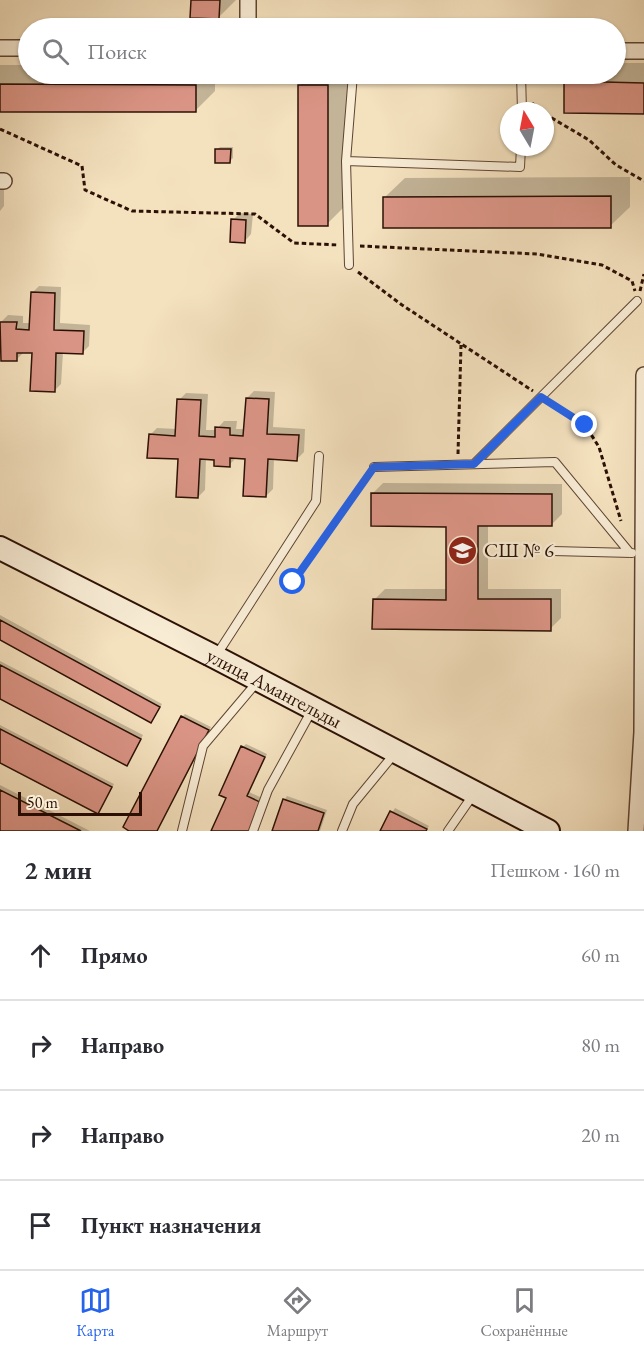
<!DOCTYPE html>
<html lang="ru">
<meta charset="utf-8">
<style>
body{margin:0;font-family:"EB Garamond",serif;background:#f2f2f3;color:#2b2b33}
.compass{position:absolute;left:500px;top:102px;width:54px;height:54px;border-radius:50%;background:#fff;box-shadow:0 2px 4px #0004;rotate:350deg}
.scale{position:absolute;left:18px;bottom:15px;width:124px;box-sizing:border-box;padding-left:6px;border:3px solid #2c1004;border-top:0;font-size:16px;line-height:21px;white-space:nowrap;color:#2c1004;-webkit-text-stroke:4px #f8ecd5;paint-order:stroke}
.stop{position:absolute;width:18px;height:18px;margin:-14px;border:4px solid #2563eb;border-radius:50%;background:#fff}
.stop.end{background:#2563eb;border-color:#fff;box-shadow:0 2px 6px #0008}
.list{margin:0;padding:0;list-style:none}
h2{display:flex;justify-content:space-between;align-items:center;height:78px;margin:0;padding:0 24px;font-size:26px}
h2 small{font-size:20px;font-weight:400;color:#7c7c81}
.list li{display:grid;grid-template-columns:39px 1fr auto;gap:18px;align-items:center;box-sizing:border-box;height:90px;padding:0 24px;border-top:2px solid #e1e1e2}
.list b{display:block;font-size:22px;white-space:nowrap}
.list em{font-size:20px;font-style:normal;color:#7c7c81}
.icon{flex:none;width:33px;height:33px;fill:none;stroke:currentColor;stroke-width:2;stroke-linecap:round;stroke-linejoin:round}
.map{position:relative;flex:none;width:644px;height:831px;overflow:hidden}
.search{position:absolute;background:#fff;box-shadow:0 2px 4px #0004;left:18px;right:18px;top:18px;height:66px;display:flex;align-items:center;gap:15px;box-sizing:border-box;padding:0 21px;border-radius:33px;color:#7c7c81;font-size:22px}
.sheet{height:438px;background:#fff}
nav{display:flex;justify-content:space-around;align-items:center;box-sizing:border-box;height:84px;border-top:2px solid #e1e1e2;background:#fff;font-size:16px;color:#7c7c81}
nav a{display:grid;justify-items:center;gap:3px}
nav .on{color:#2563eb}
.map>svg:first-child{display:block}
.shadow{fill:#0003}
.building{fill:#da9485;stroke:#2c1004;stroke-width:1.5}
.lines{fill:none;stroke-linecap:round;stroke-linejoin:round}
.lane-casing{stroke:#5e4432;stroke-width:10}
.street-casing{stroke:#5e4432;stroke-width:18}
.secondary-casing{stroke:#2c1004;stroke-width:26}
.path{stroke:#2c1004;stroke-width:3;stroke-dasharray:4.5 3;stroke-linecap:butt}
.lane{stroke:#f8ecd5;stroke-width:8}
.street{stroke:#f8ecd5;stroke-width:15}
.secondary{stroke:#f8ecd5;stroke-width:22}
.route{stroke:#2563eb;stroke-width:8}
.labels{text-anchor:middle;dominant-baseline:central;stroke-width:4.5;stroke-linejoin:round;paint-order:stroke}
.poi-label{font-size:20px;fill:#2c1004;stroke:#f8ecd5;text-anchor:start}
.street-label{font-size:20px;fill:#2c1004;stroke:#f8ecd5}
</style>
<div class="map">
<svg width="644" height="831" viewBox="0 0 644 831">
<rect width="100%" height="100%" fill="#f4e1be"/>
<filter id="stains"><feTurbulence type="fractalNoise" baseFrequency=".00333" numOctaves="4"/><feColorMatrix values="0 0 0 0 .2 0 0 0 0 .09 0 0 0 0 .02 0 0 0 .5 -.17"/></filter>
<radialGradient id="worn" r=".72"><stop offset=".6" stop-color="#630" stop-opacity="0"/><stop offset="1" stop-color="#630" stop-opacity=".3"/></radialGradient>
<path class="shadow" d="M 192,0 L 236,0 L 219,17 Z
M 616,63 L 644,63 L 644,113 L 566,82 L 574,74 L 616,74 Z
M 0,65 L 28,65 L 28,74 L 215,74 L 215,91 L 195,111 L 0,110 Z
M 311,74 L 347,74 L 347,204 L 327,224 L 299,86 Z
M 220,147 L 233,147 L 233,158 L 230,161 L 216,150 Z
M 630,177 L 630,207 L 610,226 L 385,197 L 405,178 Z
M 0,180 L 4,180 L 4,206 L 0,211 Z
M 240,213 L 253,214 L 251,234 L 244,242 L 233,220 Z
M 39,286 L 61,287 L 60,323 L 90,325 L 89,346 L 82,353 L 63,352 L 61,384 L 54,391 L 33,352 L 23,353 L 16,360 L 0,352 L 0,323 L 8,315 L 23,316 L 23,323 L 31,323 L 32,293 Z
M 254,391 L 275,392 L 273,427 L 305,429 L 304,452 L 297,459 L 274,458 L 273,489 L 266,496 L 247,458 L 236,458 L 229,465 L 215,458 L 206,458 L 205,490 L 198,497 L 180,458 L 150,435 L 157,428 L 177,429 L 179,400 L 186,393 L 208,394 L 206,430 L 216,430 L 224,421 L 237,421 L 236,429 L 245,429 L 247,398 Z
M 383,483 L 562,484 L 562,514 L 551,525 L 488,524 L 488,589 L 561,589 L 561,618 L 550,629 L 374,600 L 385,589 L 447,589 L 448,525 L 373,493 Z
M 0,615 L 162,704 L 154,718 L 151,721 L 0,638 Z
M 0,661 L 143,735 L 130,761 L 127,764 L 0,698 Z
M 185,714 L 211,727 L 157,831 L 132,831 L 182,717 Z
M 0,725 L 114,784 L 101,809 L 98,812 L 0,761 Z
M 246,744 L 267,754 L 249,792 L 264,799 L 250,831 L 212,831 L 228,798 L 243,747 Z
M 0,785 L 90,831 L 0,830 Z
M 287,796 L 327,810 L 320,831 L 273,831 L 284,800 Z
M 395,808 L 429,826 L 426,831 L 381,831 Z"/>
<path class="building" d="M 191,0 L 220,0 L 219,19 L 190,18 Z
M 564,81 L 644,83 L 644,114 L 564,113 Z
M 0,84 L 196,85 L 196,112 L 0,112 Z
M 298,85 L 328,85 L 328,226 L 298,226 Z
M 215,149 L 231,149 L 230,163 L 215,163 Z
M 611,196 L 611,228 L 383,228 L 383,197 Z
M 231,219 L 246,220 L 245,243 L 230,242 Z
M 31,292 L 55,293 L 54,330 L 84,331 L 83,354 L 56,353 L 55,392 L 30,391 L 32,353 L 17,353 L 17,361 L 1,361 L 0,322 L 17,322 L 16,329 L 29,330 Z
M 246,398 L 269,399 L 267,434 L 299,435 L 297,461 L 268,459 L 266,497 L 243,496 L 245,459 L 230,458 L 230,467 L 214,466 L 214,460 L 200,459 L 198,498 L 176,497 L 178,459 L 147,458 L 149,434 L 175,436 L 177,399 L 201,400 L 199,436 L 215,437 L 215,427 L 230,428 L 230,435 L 243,436 Z
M 371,493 L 552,494 L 552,526 L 478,526 L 478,599 L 551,599 L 551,631 L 372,629 L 373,599 L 446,600 L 446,527 L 371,526 Z
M 0,620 L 160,707 L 151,723 L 0,640 Z
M 0,665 L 141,739 L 127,766 L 0,699 Z
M 181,716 L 209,730 L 157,831 L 129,831 L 123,827 Z
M 0,729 L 112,787 L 98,814 L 0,763 Z
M 241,746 L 265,757 L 247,796 L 262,803 L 249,831 L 211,831 L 226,798 L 219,795 Z
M 0,790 L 81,831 L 0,831 Z
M 283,799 L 324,813 L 318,831 L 272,831 Z
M 390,811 L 427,829 L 426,831 L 380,831 Z"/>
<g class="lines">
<defs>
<path id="lane" d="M 353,74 L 346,161 L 520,167 L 521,147
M 521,74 L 522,111
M 346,161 L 349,265
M 474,464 L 637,301
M 374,467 L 555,462 L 630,553
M 553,551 L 632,553
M 216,656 L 316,501 L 319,456
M 182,831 L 203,746 L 258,681
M 253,831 L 268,790 L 312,710
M 342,831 L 353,804 L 395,753
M 448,831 L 473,795"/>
<path id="street" d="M 248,0 L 248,28
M 0,48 L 28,48
M 616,51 L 644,51
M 0,181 L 4,181
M 636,831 L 642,732 L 644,375"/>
<g id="secondary">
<path id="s1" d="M 0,548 L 215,657 L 548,831"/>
</g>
</defs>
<use href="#lane" class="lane-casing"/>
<use href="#street" class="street-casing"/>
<use href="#secondary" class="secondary-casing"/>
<path class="path" d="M 532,103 L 541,111
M 545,114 L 589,140 L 616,165 L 644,181
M 0,129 L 82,166 L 85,190 L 132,211 L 255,214 L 294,243 L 339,245
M 360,246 L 537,254 L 602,265 L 632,281 L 635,291
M 358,272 L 402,305 L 533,391
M 640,291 L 644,274
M 551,403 L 585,425 L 599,447 L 621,521
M 458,454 L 461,345
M 293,582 L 368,476"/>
<use href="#lane" class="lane"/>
<use href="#street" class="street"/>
<use href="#secondary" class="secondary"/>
</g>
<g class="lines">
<path class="route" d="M 293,582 L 374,467 L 474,464 L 541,397 L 585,425"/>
</g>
<defs>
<symbol id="school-disc" viewBox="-11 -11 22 22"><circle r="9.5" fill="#8f2418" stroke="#f8ecd5"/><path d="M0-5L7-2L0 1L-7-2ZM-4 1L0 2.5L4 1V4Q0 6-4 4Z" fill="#fff"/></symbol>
</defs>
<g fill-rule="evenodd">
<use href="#school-disc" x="446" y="534" width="33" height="33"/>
</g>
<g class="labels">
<g class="poi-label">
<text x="484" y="550">СШ № 6</text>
</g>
<g class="street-label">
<text stroke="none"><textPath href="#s1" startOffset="308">улица Амангельды</textPath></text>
</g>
</g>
<rect width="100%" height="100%" filter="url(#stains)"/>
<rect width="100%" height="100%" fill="url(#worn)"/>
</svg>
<svg class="compass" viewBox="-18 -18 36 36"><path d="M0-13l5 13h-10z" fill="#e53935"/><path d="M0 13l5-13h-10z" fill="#7c7c81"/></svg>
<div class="scale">50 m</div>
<div class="stop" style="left:293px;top:582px"></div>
<div class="stop end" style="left:585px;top:425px"></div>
<div class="search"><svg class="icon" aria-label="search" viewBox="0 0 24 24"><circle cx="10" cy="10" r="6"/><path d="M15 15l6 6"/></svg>Поиск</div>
</div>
<section class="sheet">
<h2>2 мин<small>Пешком · 160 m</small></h2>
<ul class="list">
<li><svg class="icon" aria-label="ahead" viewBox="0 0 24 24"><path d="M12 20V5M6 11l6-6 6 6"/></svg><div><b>Прямо</b></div><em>60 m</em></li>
<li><svg class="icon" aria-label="right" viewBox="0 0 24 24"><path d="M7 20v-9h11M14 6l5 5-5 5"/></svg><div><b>Направо</b></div><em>80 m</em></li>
<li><svg class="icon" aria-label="right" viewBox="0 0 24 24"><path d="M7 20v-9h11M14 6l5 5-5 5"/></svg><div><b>Направо</b></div><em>20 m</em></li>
<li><svg class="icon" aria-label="arrive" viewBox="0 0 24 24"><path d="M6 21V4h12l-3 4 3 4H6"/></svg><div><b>Пункт назначения</b></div></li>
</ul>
</section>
<nav>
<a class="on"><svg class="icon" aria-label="map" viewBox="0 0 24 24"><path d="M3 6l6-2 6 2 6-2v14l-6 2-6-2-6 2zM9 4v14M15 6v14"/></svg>Карта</a>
<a><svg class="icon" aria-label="directions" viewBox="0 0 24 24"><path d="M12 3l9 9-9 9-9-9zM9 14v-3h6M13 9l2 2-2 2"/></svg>Маршрут</a>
<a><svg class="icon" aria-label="saved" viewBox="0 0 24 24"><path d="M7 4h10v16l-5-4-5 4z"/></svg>Сохранённые</a>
</nav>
